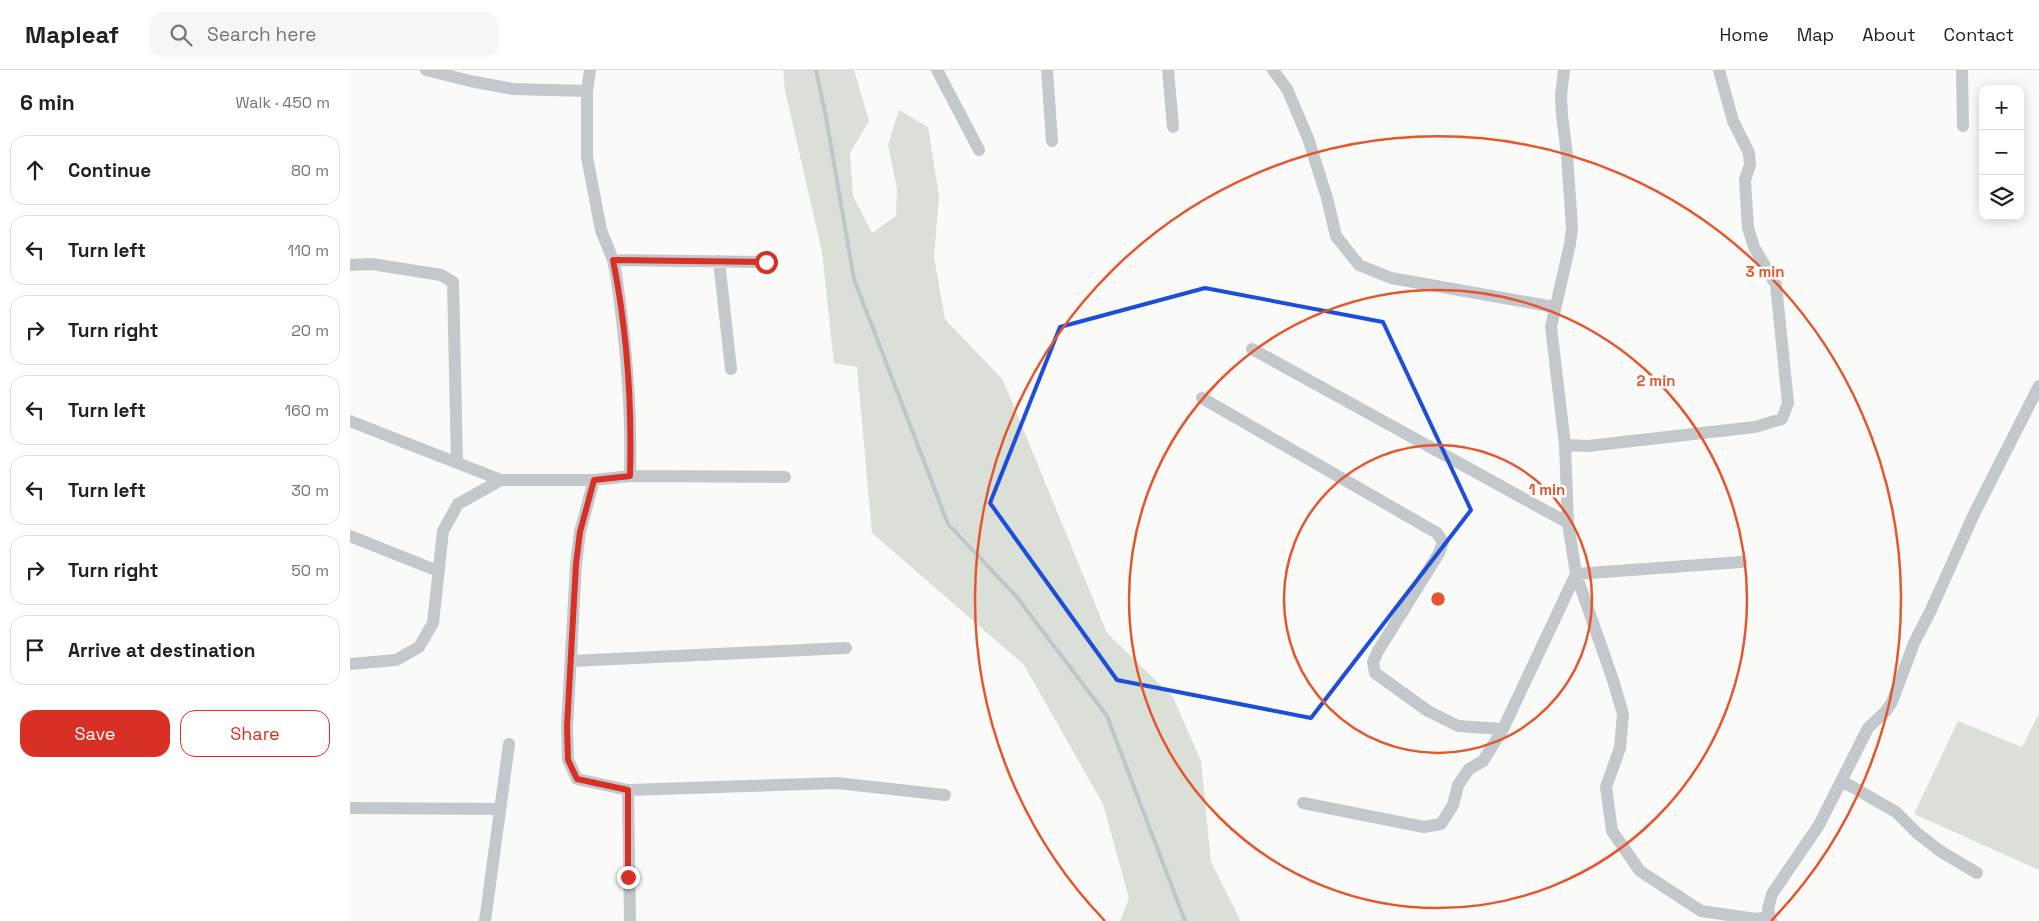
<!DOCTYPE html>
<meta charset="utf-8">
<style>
body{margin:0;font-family:"Space Grotesk",sans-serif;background:#f6f6f6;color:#202124}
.controls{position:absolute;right:15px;top:15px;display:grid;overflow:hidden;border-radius:10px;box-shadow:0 2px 12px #0003}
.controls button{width:45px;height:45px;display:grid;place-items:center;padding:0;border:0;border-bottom:1px solid #e0e0e0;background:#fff;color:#202124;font:25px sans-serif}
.stop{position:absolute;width:15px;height:15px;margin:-11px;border:4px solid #d93025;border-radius:50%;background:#fff}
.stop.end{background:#d93025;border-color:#fff;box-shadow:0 1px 5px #0008}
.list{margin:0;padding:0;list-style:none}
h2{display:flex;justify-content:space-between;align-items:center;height:65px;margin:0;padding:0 20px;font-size:21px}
h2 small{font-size:16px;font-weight:400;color:#757577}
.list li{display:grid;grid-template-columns:32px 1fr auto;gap:15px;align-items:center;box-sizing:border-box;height:70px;margin:0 10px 10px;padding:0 10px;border:1px solid #e0e0e0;border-radius:15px}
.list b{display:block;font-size:19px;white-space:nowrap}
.list em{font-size:16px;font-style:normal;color:#757577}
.actions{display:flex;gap:10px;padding:15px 20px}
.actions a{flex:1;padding:11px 0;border:1px solid #d93025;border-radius:15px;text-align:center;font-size:18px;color:#d93025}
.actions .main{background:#d93025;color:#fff}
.icon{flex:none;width:28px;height:28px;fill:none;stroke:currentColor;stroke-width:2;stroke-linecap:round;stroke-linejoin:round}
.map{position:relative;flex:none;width:1689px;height:851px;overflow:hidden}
header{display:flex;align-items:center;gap:30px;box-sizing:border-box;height:70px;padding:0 25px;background:#fff;border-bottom:1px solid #e0e0e0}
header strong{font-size:24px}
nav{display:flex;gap:28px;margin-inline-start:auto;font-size:18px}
.search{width:350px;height:45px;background:#f6f6f6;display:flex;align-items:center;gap:12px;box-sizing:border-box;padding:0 18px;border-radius:15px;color:#757577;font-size:19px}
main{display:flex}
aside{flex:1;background:#fff}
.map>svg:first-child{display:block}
.green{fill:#dadfd7}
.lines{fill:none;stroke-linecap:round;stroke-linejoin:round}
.stream{stroke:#bbc7cb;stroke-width:4}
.minor{stroke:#c3c8cc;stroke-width:12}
.route{stroke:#d93025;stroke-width:6}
.marked{fill:none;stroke:#1d4ed8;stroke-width:4;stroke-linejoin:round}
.ring{fill:none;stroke:#e4572e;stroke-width:2.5}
.centre{fill:#e4572e;stroke:#fff;stroke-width:2.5}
.ring-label{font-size:15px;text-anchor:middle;font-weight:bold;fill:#e4572e;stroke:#fff;stroke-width:5;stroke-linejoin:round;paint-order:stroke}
</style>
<header>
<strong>Mapleaf</strong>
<div class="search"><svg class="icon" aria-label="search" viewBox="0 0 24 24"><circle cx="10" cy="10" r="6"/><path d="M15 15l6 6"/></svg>Search here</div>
<nav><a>Home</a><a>Map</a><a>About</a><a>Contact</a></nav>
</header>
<main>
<aside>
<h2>6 min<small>Walk · 450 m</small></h2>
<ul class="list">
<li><svg class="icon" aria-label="ahead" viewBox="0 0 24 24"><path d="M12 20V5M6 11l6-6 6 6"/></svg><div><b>Continue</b></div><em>80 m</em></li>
<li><svg class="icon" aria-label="left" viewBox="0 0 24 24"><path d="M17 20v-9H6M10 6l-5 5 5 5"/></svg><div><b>Turn left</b></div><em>110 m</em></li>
<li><svg class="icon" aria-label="right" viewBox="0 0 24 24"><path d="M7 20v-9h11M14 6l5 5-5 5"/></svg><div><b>Turn right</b></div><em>20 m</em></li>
<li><svg class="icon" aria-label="left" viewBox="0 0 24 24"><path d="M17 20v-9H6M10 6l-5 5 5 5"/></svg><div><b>Turn left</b></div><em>160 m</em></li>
<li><svg class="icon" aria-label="left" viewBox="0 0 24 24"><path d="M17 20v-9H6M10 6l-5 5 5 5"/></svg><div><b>Turn left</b></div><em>30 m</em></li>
<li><svg class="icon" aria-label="right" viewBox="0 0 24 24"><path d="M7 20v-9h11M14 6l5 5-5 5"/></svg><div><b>Turn right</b></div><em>50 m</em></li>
<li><svg class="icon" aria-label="arrive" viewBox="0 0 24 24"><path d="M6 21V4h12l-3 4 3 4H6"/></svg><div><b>Arrive at destination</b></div></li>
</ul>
<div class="actions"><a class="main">Save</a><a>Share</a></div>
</aside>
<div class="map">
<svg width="1689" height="851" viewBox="0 0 1689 851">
<rect width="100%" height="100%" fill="#fafaf8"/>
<path class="green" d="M 433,0 L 504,0 L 519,51 L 500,83 L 503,126 L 522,163 L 546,146 L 547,118 L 538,75 L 549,40 L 578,57 L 589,126 L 584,187 L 595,249 L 653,310 L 757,563 L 823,627 L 851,691 L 861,792 L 891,851 L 770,851 L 779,828 L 753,734 L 674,595 L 522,463 L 507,297 L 484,293 L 472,182 L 435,20 Z
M 1689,643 L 1689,800 L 1564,744 L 1608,651 L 1672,677 Z"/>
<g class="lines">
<path class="stream" d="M 466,0 L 476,47 L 504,209 L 598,454 L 666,526 L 757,646 L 835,851"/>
<path class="minor" d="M 76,0 L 120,11 L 163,19 L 237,21
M 240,0 L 237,21 L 237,87 L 251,160 L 263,190 L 266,204 C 276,272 282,338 280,406 L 244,410 L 230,462 L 226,494 L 217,657 L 218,690 L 227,709 L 278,720 L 487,713 L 595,725
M 587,0 L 629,80
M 697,0 L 702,71
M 818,0 L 823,57
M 923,0 L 937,19 L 958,68 L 977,128 L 986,166 L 1009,195 L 1041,208 L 1204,237
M 1214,0 L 1211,26 L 1212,45 L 1217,85 L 1222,158 L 1220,174 L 1201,257 L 1215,375 L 1238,376 L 1405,357 L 1432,349 L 1438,333 L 1426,215 L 1404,177 L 1398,158 L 1395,110 L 1400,95 L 1399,83 L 1383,51 L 1369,0
M 1612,0 L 1613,56
M 263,190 L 416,192
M 369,191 L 381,299
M 0,195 L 22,194 L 91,205 L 103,212 L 107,393
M 902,279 L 1218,453
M 852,328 L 1087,463 L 1093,472 L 1089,483 L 1028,581 L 1023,592 L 1025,603 L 1078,641 L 1108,656 L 1153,659
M 0,351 L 151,410
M 1215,375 L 1218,453 L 1226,504 L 1263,610 L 1273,644 L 1270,678 L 1256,717 L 1262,761 L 1290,801 L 1351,841 L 1406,849 L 1419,847
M 280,406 L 435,407
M 0,466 L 88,501
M 221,591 L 496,578
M 0,594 L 46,590 L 69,577 L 83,553 L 93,461 L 108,434 L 151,410 L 244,410
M 1492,711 L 1546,742 L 1567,763 L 1590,781 L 1627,803
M 278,720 L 280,851
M 953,733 L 1074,757 L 1091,754 L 1103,735 L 1108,715 L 1119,699 L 1133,691 L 1153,659 L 1226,504 L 1391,492
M 0,738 L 150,739
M 135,851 L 159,674
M 1421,851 L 1418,839 L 1422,824 L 1469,755 L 1518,658 L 1536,641 L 1542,632 L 1564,573 L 1581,540 L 1624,444 L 1689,316"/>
</g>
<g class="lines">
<path class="route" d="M 278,807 L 278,720 L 227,709 L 218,690 L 217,657 L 226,494 L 230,462 L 244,410 L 280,406 C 282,335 277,260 263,190 L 416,192"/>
</g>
<path class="marked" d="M 855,218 L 1033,252 L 1121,440 L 961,648 L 767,610 L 640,433 L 710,257 Z"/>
<g class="ring">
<circle cx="1088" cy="529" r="154"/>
<circle cx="1088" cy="529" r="309"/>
<path d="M755 851A463 463 0 1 1 1421 851"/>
</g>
<circle cx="1088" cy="529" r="8" class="centre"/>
<g class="ring-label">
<text x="1415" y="207">3 min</text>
<text x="1306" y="316">2 min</text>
<text x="1197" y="425">1 min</text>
</g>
</svg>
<div class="controls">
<button>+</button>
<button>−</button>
<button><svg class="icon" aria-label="layers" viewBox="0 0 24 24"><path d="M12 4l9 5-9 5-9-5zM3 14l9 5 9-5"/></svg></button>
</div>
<div class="stop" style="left:416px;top:192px"></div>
<div class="stop end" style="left:278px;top:807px"></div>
</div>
</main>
